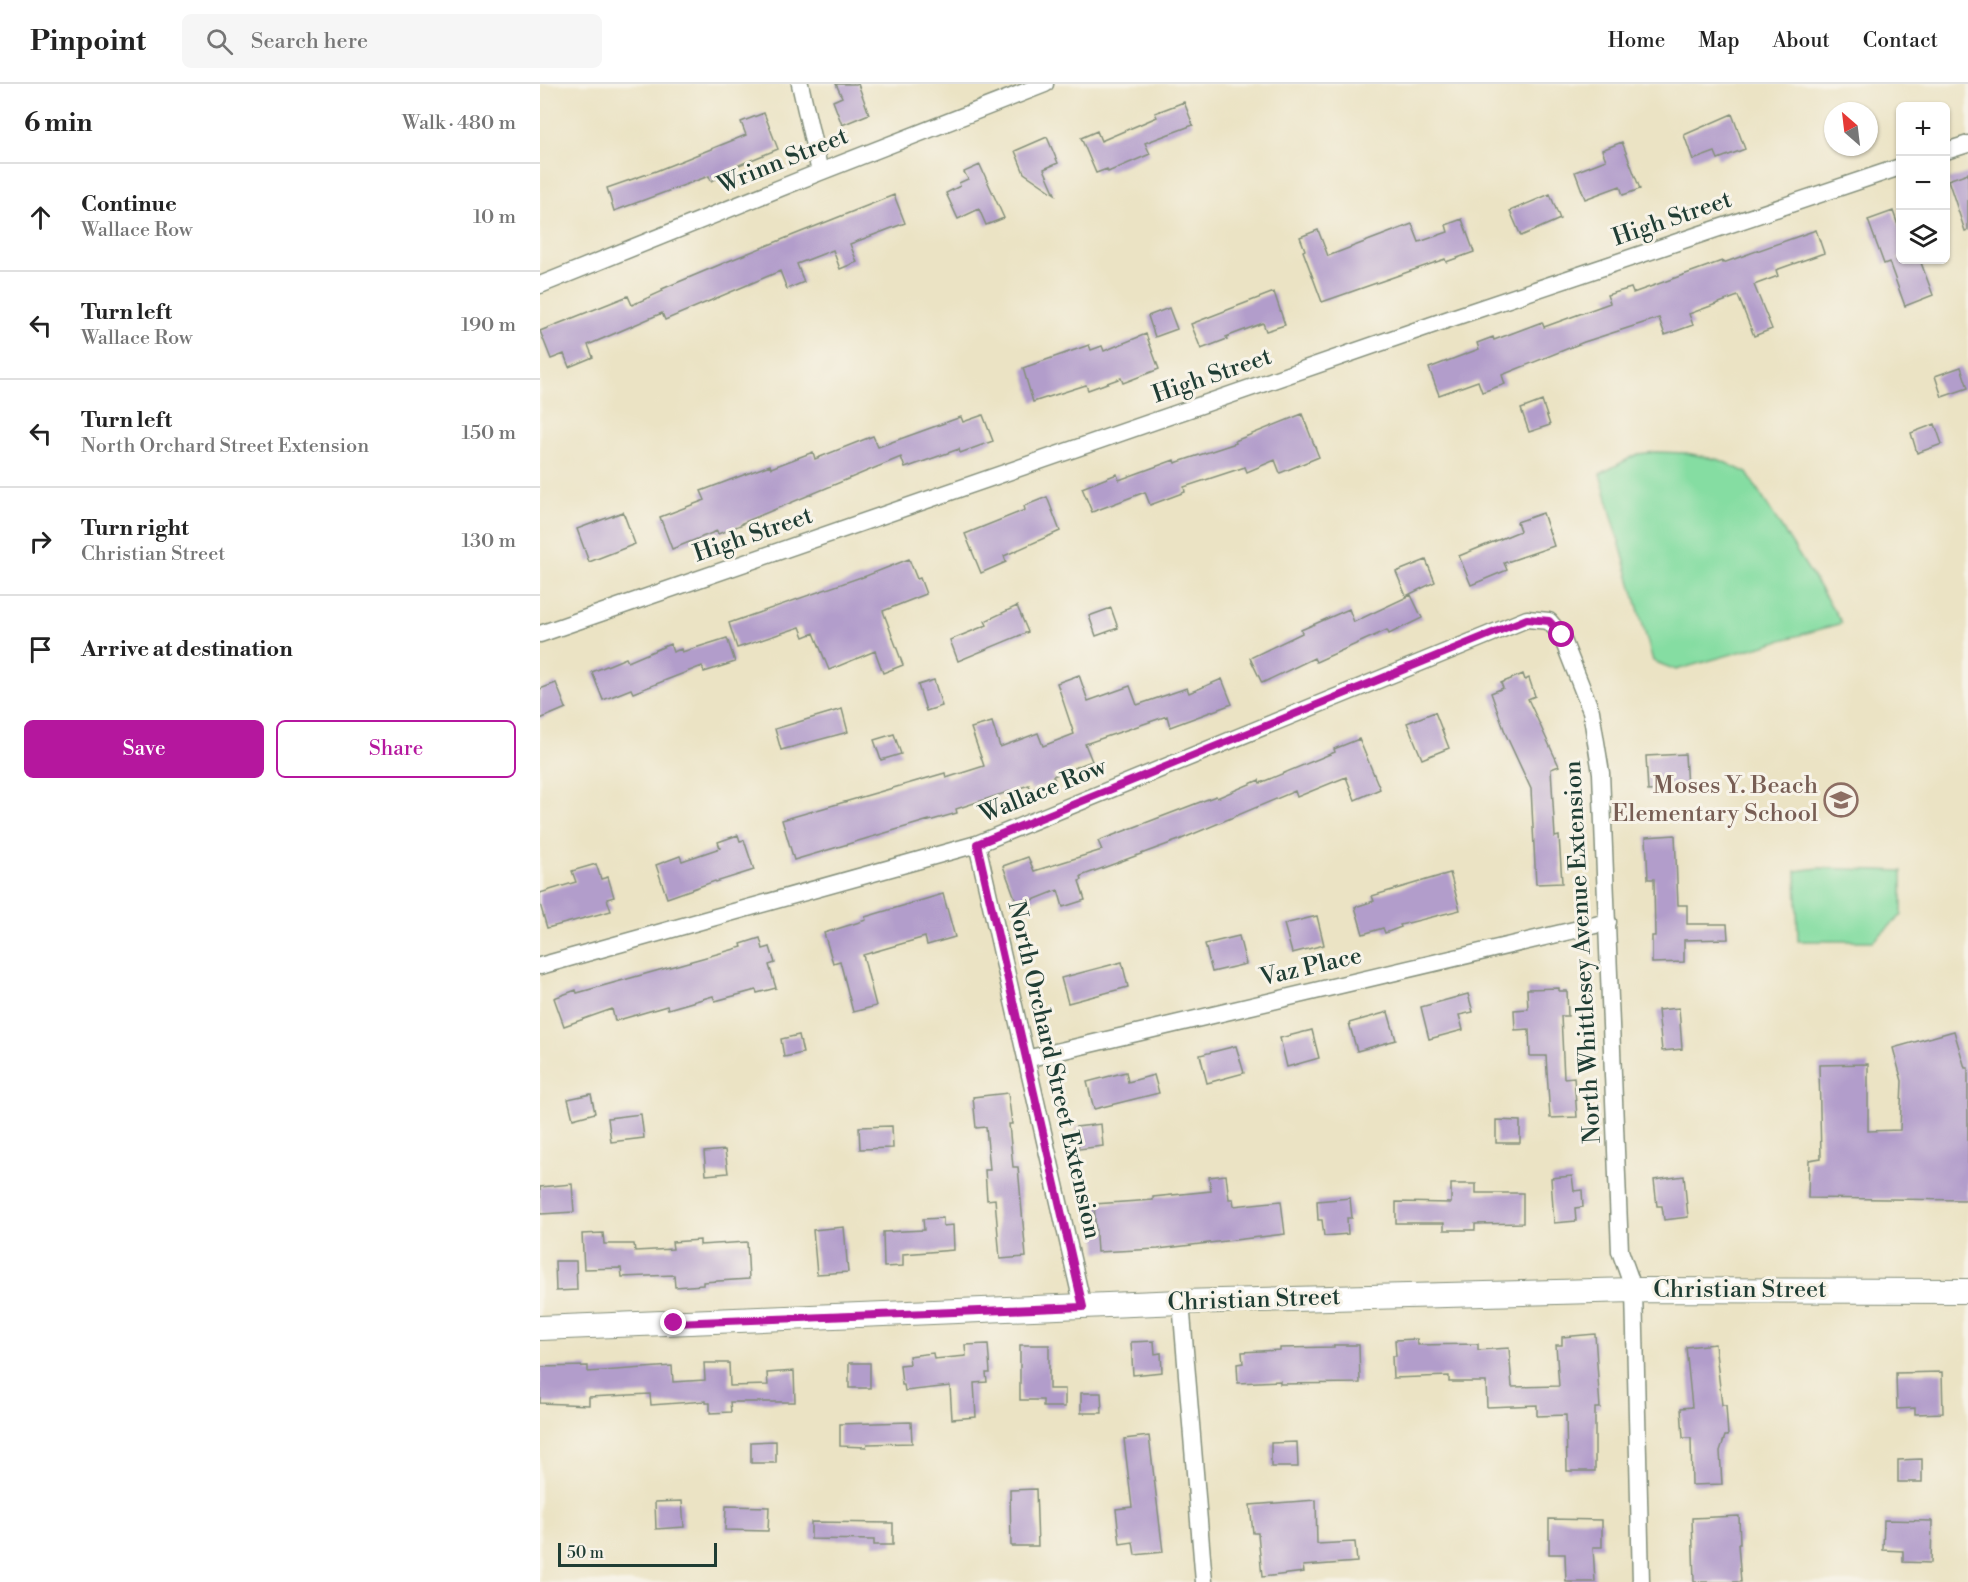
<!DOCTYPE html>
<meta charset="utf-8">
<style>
body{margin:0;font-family:"Libre Bodoni",serif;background:#f6f6f6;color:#222}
.controls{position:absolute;right:18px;top:18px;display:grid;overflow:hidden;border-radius:9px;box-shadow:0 2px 4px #0004}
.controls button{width:54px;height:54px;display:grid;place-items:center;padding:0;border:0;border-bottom:2px solid #e0e0e0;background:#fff;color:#222;font:30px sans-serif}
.compass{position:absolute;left:1284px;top:18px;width:54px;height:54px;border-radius:50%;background:#fff;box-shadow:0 2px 4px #0004;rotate:332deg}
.scale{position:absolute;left:18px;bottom:15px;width:159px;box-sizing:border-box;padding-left:6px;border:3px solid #1f3d34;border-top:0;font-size:16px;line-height:21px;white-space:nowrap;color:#1f3d34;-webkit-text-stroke:4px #f7f3e8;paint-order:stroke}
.stop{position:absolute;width:18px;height:18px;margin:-14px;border:4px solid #b5179e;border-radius:50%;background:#fff}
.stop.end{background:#b5179e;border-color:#fff;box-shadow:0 2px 6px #0008}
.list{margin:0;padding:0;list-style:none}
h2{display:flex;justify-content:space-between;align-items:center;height:78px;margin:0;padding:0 24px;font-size:26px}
h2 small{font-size:20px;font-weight:400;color:#767676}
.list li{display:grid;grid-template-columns:39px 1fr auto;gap:18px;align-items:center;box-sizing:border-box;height:108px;padding:0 24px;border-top:2px solid #e0e0e0}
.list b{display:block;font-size:22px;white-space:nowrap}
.list p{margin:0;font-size:20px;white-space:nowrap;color:#767676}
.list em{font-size:20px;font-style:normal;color:#767676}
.actions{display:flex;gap:12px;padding:18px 24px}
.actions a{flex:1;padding:14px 0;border:2px solid #b5179e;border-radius:9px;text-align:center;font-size:21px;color:#b5179e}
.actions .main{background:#b5179e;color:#fff}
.icon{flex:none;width:33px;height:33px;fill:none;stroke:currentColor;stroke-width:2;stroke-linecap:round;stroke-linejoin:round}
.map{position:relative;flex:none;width:1428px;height:1498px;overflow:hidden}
header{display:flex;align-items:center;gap:36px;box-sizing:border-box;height:84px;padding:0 30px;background:#fff;border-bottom:2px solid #e0e0e0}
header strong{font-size:28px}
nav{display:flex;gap:33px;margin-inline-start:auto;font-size:21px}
.search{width:420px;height:54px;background:#f6f6f6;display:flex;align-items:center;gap:15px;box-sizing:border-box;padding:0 21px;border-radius:9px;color:#767676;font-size:22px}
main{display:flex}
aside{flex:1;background:#fff}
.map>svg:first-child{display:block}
.green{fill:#85dda2;stroke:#528d6b;stroke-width:1.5}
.building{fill:#b29dcb}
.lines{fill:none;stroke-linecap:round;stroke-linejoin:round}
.street-casing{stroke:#85907c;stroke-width:19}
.secondary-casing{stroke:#85907c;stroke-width:26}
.street{stroke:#fff;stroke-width:16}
.secondary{stroke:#fff;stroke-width:24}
.route{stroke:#b5179e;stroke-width:8}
.labels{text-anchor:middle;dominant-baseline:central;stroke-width:6;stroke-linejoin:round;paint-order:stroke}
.street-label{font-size:24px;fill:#1f3d34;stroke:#f7f3e8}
.education-label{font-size:24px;fill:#785e54;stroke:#f7f3e8;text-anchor:end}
</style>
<header>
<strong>Pinpoint</strong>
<div class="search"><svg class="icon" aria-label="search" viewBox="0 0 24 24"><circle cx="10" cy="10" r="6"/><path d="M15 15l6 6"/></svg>Search here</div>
<nav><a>Home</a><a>Map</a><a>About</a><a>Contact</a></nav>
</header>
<main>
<aside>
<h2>6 min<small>Walk · 480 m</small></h2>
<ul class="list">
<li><svg class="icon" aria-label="ahead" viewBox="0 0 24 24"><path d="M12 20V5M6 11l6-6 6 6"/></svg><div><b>Continue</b><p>Wallace Row</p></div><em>10 m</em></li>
<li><svg class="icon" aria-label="left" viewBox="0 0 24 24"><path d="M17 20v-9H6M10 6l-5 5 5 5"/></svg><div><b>Turn left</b><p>Wallace Row</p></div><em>190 m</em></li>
<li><svg class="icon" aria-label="left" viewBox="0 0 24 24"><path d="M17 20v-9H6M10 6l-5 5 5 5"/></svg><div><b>Turn left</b><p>North Orchard Street Extension</p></div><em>150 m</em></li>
<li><svg class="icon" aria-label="right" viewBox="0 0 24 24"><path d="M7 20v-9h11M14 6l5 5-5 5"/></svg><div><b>Turn right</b><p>Christian Street</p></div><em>130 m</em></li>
<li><svg class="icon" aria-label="arrive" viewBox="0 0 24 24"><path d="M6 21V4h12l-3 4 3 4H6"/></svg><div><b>Arrive at destination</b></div></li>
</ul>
<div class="actions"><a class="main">Save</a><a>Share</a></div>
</aside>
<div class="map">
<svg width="1428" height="1498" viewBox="0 0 1428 1498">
<rect width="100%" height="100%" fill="#f7f3e8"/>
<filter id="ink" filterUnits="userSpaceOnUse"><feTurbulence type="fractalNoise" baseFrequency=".0167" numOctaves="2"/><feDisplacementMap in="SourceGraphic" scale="12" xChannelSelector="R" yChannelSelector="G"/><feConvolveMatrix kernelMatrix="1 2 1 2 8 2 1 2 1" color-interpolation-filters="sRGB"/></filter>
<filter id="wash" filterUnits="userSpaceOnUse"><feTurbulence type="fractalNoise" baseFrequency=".008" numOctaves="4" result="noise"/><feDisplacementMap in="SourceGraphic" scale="24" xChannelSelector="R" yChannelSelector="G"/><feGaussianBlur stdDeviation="1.35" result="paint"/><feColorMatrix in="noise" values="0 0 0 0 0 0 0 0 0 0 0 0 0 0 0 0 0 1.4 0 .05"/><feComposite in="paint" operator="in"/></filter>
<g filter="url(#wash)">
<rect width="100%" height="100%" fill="#ebe3c4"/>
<path class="green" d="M 1115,368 L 1146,369 L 1180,376 L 1207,389 L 1302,539 L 1136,586 L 1113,577 L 1060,390 L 1098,370 Z
M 1279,784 L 1362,787 L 1362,831 L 1333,857 L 1258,857 L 1256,787 Z"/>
<g id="blocks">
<path class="building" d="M 296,0 L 318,0 L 329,30 L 302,41 L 293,17 L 302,13 Z
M 644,18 L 653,41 L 605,59 L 610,70 L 568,88 L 567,85 L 556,89 L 541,54 L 557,47 L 561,57 L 617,33 L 615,29 Z
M 224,29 L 238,65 L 187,86 L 188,90 L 171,97 L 169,92 L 74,127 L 67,104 L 116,87 L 206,51 L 201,38 Z
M 1192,30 L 1205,65 L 1178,75 L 1175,68 L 1153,76 L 1144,51 Z
M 507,53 L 518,79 L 504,85 L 515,110 L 484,89 L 475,67 Z
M 1082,58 L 1100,105 L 1083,111 L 1080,102 L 1045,115 L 1035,88 L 1066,76 L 1062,66 Z
M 440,81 L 464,134 L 446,141 L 439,125 L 418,135 L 406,109 L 420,102 L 419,99 L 428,95 L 424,88 Z
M 1428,89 L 1428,146 L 1425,147 L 1408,96 Z
M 1010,110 L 1020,135 L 981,152 L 970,127 Z
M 354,111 L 365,139 L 310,160 L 317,178 L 300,185 L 293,166 L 257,180 L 264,198 L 247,205 L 240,187 L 125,236 L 122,229 L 48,261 L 53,273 L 29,283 L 24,270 L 11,275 L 0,247 L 88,212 L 92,221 L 123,207 L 122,205 L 191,176 Z
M 1353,127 L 1360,147 L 1360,174 L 1356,176 L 1380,176 L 1393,211 L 1365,222 L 1349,178 L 1344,180 L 1328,136 Z
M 922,135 L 934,168 L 906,178 L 905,175 L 782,218 L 763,167 L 765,166 L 760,153 L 778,146 L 788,172 L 872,140 L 879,158 L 908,148 L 906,141 Z
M 1276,146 L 1284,169 L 1236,186 L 1238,192 L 1214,201 L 1232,245 L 1214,252 L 1198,212 L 1149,230 L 1153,241 L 1125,251 L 1119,234 L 1044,258 L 962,291 L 965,300 L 942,308 L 938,297 L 899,311 L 889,284 L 939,265 L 937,259 L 953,253 L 954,256 L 1002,238 L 1004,243 L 1070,219 L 1067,211 L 1091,204 L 1093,209 L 1182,177 L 1183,179 Z
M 734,208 L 745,241 L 726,247 L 723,239 L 686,253 L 687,255 L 661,265 L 651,240 Z
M 629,224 L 637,245 L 615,253 L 608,232 Z
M 606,250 L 619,285 L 583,299 L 581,294 L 548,306 L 546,301 L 493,318 L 483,284 L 549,261 L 551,266 L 562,262 L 564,267 Z
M 1421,283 L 1428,304 L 1402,313 L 1395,292 Z
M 1002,317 L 1010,341 L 989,348 L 981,325 Z
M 762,330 L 779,373 L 740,389 L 735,376 L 707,388 L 705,383 L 644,403 L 645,408 L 610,421 L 605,408 L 552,428 L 542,404 L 577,390 L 579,396 L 634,376 L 635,379 L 696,359 L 695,357 Z
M 443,331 L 453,357 L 420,369 L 419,365 L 365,384 L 361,373 L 202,439 L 203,440 L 178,450 L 177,447 L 132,465 L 120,433 L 165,416 L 161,407 L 230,381 L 231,384 L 273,368 L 275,375 L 333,352 L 338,363 L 421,333 L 423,338 Z
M 1395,340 L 1402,360 L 1377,369 L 1371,349 Z
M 507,413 L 520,447 L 464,472 L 466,478 L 441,489 L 425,450 L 485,426 L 484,422 Z
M 83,428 L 95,460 L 49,478 L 37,445 Z
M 1003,429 L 1014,462 L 964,479 L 967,486 L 931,501 L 919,472 L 980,447 L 977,438 Z
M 369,475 L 377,495 L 380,494 L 386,510 L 343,527 L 363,581 L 343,589 L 335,567 L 289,586 L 274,549 L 264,553 L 260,543 L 197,564 L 189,539 L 321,493 L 321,494 Z
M 886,476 L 895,498 L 866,512 L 856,488 Z
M 871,511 L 882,534 L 849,550 L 847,546 L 776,578 L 774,574 L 722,599 L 710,574 L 762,549 L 761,546 L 809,525 L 814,538 Z
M 477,522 L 488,548 L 418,577 L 410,556 L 447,541 L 445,537 Z
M 571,524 L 578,544 L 556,552 L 549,532 Z
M 187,554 L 195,578 L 164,588 L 162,582 L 93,609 L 91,605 L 63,616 L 52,588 L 86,574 L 88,578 L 130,560 L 133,568 L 141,565 L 142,568 Z
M 983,590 L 985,596 L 989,594 L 995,612 L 988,615 L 1019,682 L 1011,685 L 1015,753 L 1019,752 L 1022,799 L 996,800 L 991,705 L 966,651 L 951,609 L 963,604 L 961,599 Z
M 539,591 L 548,617 L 590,602 L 597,621 L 647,604 L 649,609 L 682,595 L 692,620 L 630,643 L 627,632 L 545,660 L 552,677 L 513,692 L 515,696 L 491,706 L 489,701 L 416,725 L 417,729 L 389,737 L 389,736 L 254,776 L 242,736 L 405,689 L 406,694 L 444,682 L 431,644 L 452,638 L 460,663 L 498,649 L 503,662 L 534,650 L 517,599 Z
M 394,596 L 402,622 L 386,627 L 378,601 Z
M 16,599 L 26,624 L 0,635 L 0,605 Z
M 302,625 L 308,648 L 241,666 L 235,645 Z
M 895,628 L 909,664 L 882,675 L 867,639 Z
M 354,650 L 361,670 L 341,676 L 334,656 Z
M 819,655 L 840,705 L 815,716 L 806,693 L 757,713 L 755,707 L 639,756 L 541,792 L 542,796 L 539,797 L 545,816 L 523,823 L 518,806 L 478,822 L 463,782 L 488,773 L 494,787 L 562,766 L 558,757 L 676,712 L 677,714 L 719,696 L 720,699 L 795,668 L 794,665 Z
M 1145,670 L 1147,704 L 1108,707 L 1106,672 Z
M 198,751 L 200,757 L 204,756 L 214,786 L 176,798 L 175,797 L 127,814 L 116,781 L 140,772 L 142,777 L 180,764 L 178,758 Z
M 1135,751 L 1138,821 L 1147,821 L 1147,840 L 1187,840 L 1188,855 L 1144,856 L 1144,878 L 1112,879 L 1112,852 L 1115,852 L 1114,795 L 1108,795 L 1106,753 Z
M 56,780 L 61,795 L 68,793 L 74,813 L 67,815 L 71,827 L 7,844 L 0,820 L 0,809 L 36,798 L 32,787 Z
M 910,789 L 920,826 L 860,841 L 861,843 L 845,849 L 843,844 L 823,850 L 815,823 L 834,817 L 832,812 Z
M 403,810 L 415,853 L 387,861 L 385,853 L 323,871 L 336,922 L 313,928 L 300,877 L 293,879 L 284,849 L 326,836 L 325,833 Z
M 777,832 L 784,861 L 752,869 L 744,840 Z
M 699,852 L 706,880 L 672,888 L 665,860 Z
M 220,854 L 223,865 L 230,863 L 235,879 L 229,881 L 236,904 L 217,909 L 216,906 L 175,917 L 173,912 L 128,925 L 127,922 L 75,937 L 72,925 L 24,942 L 14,914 L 36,906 L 37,909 L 202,863 L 201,860 Z
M 582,878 L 588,903 L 528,919 L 521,894 Z
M 1019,904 L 1019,907 L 1027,907 L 1028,932 L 1021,932 L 1024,994 L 1034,993 L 1037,1033 L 1010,1034 L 1006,972 L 990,972 L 989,945 L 975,946 L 974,926 L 988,925 L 987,905 Z
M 928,910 L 933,928 L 919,931 L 923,946 L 889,955 L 881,923 Z
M 1139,924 L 1142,965 L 1122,967 L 1118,926 Z
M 848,928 L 856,956 L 817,967 L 809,939 Z
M 772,946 L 779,974 L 747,983 L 740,954 Z
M 1414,947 L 1425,984 L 1428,984 L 1428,1116 L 1268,1114 L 1269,1076 L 1281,1074 L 1279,981 L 1328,980 L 1328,1047 L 1360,1046 L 1362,997 L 1353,964 Z
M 259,951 L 263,969 L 244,973 L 241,955 Z
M 696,962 L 704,989 L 667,999 L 660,971 Z
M 586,988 L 588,998 L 614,991 L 619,1009 L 554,1025 L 547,998 Z
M 468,1009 L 472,1040 L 469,1040 L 473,1083 L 478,1083 L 486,1173 L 460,1175 L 455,1115 L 447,1116 L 445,1086 L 450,1086 L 446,1043 L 436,1044 L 433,1013 Z
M 51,1010 L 55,1029 L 33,1035 L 28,1015 Z
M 101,1030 L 104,1054 L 71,1058 L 68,1034 Z
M 956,1036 L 980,1037 L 980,1059 L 956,1059 Z
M 561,1040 L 563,1062 L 539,1065 L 536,1043 Z
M 352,1042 L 353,1064 L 320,1065 L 319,1043 Z
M 185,1066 L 188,1089 L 166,1091 L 164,1068 Z
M 686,1091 L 689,1115 L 693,1115 L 694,1122 L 741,1117 L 745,1150 L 618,1165 L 557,1168 L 554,1120 L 613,1116 L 613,1113 L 671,1107 L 669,1093 Z
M 1032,1092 L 1034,1107 L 1042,1106 L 1043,1123 L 1035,1124 L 1036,1137 L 1014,1139 L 1011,1094 Z
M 1144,1092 L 1148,1133 L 1124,1136 L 1122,1122 L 1117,1122 L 1114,1096 Z
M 32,1100 L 34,1128 L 1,1130 L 0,1103 Z
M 911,1100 L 936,1100 L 936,1109 L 983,1109 L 983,1139 L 935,1140 L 935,1146 L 904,1146 L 904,1139 L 856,1139 L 856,1118 L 911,1119 Z
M 810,1114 L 812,1134 L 807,1134 L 808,1150 L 784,1152 L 782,1136 L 778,1136 L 777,1117 Z
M 403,1134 L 403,1142 L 413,1141 L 414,1166 L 363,1170 L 363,1182 L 344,1183 L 343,1148 L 384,1146 L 383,1135 Z
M 304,1143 L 308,1188 L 277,1190 L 273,1146 Z
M 63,1149 L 64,1160 L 94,1160 L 95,1167 L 133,1165 L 132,1158 L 160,1156 L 160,1161 L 207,1158 L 209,1195 L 163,1198 L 163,1201 L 135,1203 L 134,1191 L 82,1193 L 81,1184 L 44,1185 L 42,1150 Z
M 15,1177 L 36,1177 L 37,1206 L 16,1207 Z
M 1055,1250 L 1060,1324 L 1055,1324 L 1055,1387 L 1027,1387 L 1026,1331 L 997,1332 L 997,1321 L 947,1323 L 946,1298 L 909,1298 L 909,1292 L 853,1294 L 852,1272 L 856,1272 L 855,1256 L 877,1255 L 878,1261 L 938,1260 L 938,1266 L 969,1264 L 972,1303 L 1019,1302 L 1016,1261 L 1022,1261 L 1022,1253 Z
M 614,1257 L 615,1270 L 621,1269 L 622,1288 L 593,1291 L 591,1258 Z
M 448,1260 L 450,1289 L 446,1289 L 447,1298 L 434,1299 L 436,1333 L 412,1335 L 410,1302 L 365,1307 L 364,1301 L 362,1301 L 360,1281 L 370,1280 L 369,1272 L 393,1269 L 394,1275 L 426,1272 L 425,1261 Z
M 1175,1260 L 1182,1321 L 1186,1321 L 1188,1352 L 1185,1352 L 1180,1367 L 1182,1400 L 1152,1401 L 1151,1354 L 1143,1354 L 1141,1324 L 1152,1323 L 1146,1263 Z
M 480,1261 L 509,1261 L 509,1305 L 525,1305 L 525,1323 L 503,1323 L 503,1316 L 480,1316 Z
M 794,1261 L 819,1261 L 820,1299 L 740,1300 L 740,1297 L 698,1299 L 697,1280 L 703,1279 L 702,1268 L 740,1266 L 740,1264 L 794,1263 Z
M 164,1279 L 189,1279 L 190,1302 L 228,1301 L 227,1289 L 254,1287 L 255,1318 L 190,1318 L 191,1328 L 170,1329 L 170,1319 L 166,1319 L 166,1317 L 111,1321 L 110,1310 L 49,1313 L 49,1321 L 0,1319 L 0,1283 L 48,1282 L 48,1288 L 132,1282 L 133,1298 L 165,1296 Z
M 309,1279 L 330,1279 L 330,1304 L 309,1304 Z
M 1402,1288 L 1403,1329 L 1375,1330 L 1375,1324 L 1357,1325 L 1356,1289 Z
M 541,1309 L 561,1309 L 562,1329 L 541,1329 Z
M 371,1338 L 372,1359 L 327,1360 L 326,1363 L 300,1362 L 300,1340 Z
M 609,1352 L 623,1468 L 595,1471 L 593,1458 L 580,1460 L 576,1425 L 592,1423 L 584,1355 Z
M 236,1357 L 236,1379 L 211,1379 L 211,1358 Z
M 757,1358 L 758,1383 L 731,1383 L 731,1359 Z
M 1382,1375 L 1382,1398 L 1358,1398 L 1358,1376 Z
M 496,1405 L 498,1462 L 471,1462 L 470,1406 Z
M 776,1416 L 777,1460 L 815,1458 L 817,1478 L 763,1482 L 764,1488 L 722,1493 L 718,1449 L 713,1449 L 710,1421 Z
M 142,1417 L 144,1443 L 116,1445 L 115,1418 Z
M 186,1422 L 229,1423 L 228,1447 L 185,1446 Z
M 1199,1432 L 1200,1460 L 1198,1460 L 1201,1498 L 1154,1498 L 1152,1434 Z
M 1009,1435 L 1062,1436 L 1062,1463 L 1053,1463 L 1055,1498 L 1026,1498 L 1025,1470 L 1009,1470 Z
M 1344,1436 L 1392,1437 L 1391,1479 L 1363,1478 L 1363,1467 L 1343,1466 Z
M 271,1438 L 353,1439 L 353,1461 L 334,1461 L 334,1456 L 271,1455 Z"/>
</g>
</g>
<g filter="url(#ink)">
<use href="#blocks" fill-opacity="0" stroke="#85907c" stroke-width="1.5"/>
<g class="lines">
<defs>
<path id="street" d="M 260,0 L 280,88
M 1406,67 L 1428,60
M 0,201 L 280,88 L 505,0
M 0,550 L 912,234 L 1360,83
M 437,760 L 543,1223
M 0,882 L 437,760 L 987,535 L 1009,537 L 1021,551 L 1051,627 L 1061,689 L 1080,1167 L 1094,1206 L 1101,1498
M 486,975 L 1068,838
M 641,1218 L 664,1498"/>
<path id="secondary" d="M 0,1244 L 641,1218 L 1094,1206 L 1428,1207"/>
</defs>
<use href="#street" class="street-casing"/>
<use href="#secondary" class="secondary-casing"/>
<use href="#street" class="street"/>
<use href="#secondary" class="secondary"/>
</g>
</g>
<g class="lines" filter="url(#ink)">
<path class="route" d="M 134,1239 L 543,1223 L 437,760 L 987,535 L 1009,537 L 1022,551"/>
</g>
<defs>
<symbol id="school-ring" viewBox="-11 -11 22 22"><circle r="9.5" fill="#f7f3e8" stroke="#8d6e63" stroke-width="1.5"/><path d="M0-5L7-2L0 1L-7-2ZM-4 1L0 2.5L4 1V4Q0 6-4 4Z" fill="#8d6e63"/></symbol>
</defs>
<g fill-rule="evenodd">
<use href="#school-ring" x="1282" y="697" width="38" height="38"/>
</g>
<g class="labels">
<g class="street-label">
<text transform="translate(243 77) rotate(-22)">Wrinn Street</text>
<text transform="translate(1132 135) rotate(-19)">High Street</text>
<text transform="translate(672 292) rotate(-19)">High Street</text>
<text transform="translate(213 451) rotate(-19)">High Street</text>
<text transform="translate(503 707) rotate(-22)">Wallace Row</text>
<text transform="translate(1043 868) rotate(-93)">North Whittlesey Avenue Extension</text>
<text transform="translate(771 883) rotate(-13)">Vaz Place</text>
<text transform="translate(514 986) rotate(77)">North Orchard Street Extension</text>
<text x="1200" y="1206">Christian Street</text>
<text transform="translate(714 1216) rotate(-2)">Christian Street</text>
</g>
<g class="education-label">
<text x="1278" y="702">Moses Y. Beach<tspan x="1278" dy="28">Elementary School</tspan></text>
</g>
</g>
</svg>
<div class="controls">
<button>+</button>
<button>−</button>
<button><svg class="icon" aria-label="layers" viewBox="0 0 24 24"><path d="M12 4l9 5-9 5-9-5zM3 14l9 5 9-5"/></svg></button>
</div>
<svg class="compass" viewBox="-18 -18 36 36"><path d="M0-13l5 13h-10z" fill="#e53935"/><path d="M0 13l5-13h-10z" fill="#767676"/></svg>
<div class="scale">50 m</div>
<div class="stop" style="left:1022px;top:551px"></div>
<div class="stop end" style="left:134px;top:1239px"></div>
</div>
</main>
